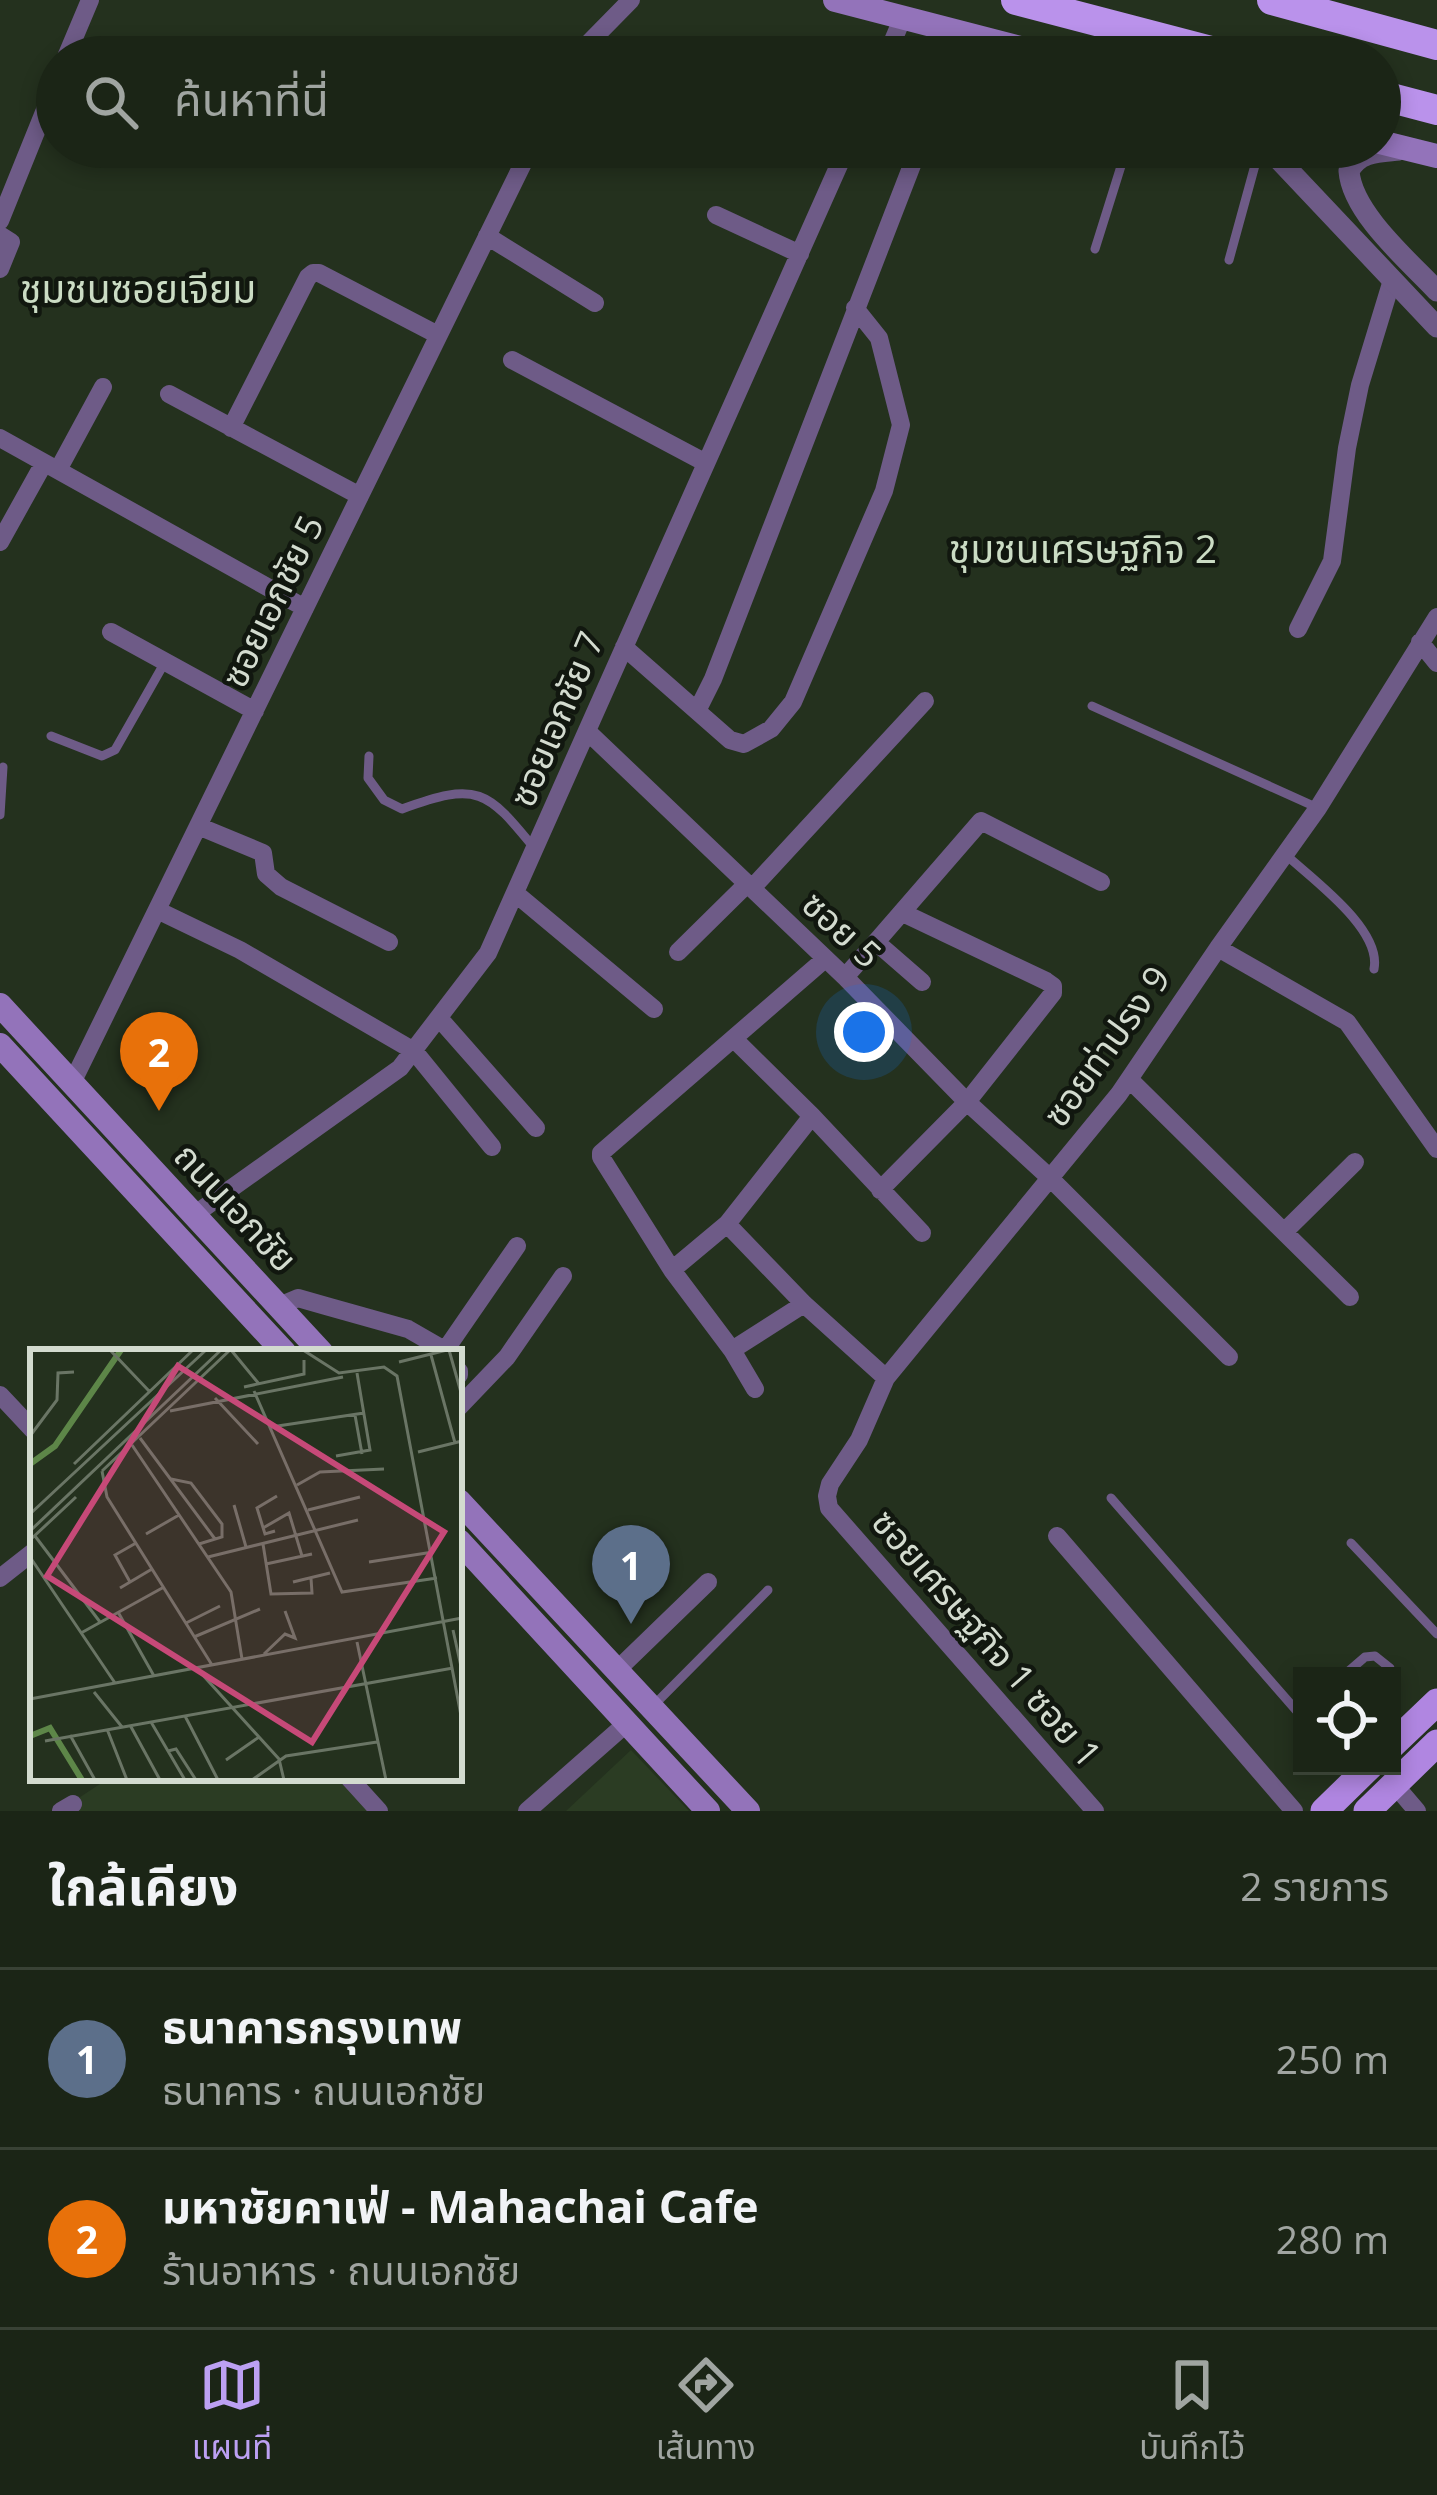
<!DOCTYPE html>
<html lang="th">
<meta charset="utf-8">
<style>
body{margin:0;font-family:"Open Sans","Noto Sans Thai",sans-serif;background:#242d1f;color:#f1f3f6}
.controls{position:absolute;right:36px;bottom:36px;display:grid;overflow:hidden;border-radius:0px;box-shadow:0 6px 18px #0003}
.controls button{width:108px;height:108px;display:grid;place-items:center;padding:0;border:0;border-bottom:3px solid #394235;background:#1b2516;color:#f1f3f6;font:60px sans-serif}
.you{position:absolute;left:864px;top:1032px;width:42px;height:42px;margin:-30px;border:9px solid #fff;border-radius:50%;background:#1a73e8;box-shadow:0 0 0 18px #1a73e833}
.badge{display:grid;place-items:center;width:78px;height:78px;border-radius:50%;background:#bca0f2;color:#fff;font-size:39px;font-weight:700}
.pin{position:absolute;translate:-50% -99px;filter:drop-shadow(0 3px 6px #0008)}
.pin::after{content:'';position:absolute;top:63px;width:42px;height:36px;background:inherit;clip-path:polygon(0 0,100% 0,50% 100%)}
.list{margin:0;padding:0;list-style:none}
h2{display:flex;justify-content:space-between;align-items:center;height:156px;margin:0;padding:0 48px;font-size:51px}
h2 small{font-size:39px;font-weight:400;color:#a0a5a1}
.list li{display:grid;grid-template-columns:78px 1fr auto;gap:36px;align-items:center;box-sizing:border-box;height:180px;padding:0 48px;border-top:3px solid #394235}
.list b{display:block;font-size:45px;white-space:nowrap}
.list p{margin:0;font-size:39px;white-space:nowrap;color:#a0a5a1}
.list em{font-size:39px;font-style:normal;color:#a0a5a1}
.icon{flex:none;width:66px;height:66px;fill:none;stroke:currentColor;stroke-width:2;stroke-linecap:round;stroke-linejoin:round}
.map{position:relative;flex:none;width:1437px;height:1811px;overflow:hidden}
.search{position:absolute;background:#1b2516;box-shadow:0 6px 18px #0003;left:36px;right:36px;top:36px;height:132px;display:flex;align-items:center;gap:30px;box-sizing:border-box;padding:0 42px;border-radius:66px;color:#a0a5a1;font-size:45px}
.sheet{height:516px;background:#1b2516}
nav{display:flex;justify-content:space-around;align-items:center;box-sizing:border-box;height:168px;border-top:3px solid #394235;background:#1b2516;font-size:33px;color:#a0a5a1}
nav a{display:grid;justify-items:center;gap:6px}
nav .on{color:#bca0f2}
.map>svg:first-child{display:block}
.built{fill:#2b3c23}
.lines{fill:none;stroke-linecap:round;stroke-linejoin:round}
.service{stroke:#6e5b87;stroke-width:9}
.minor{stroke:#6e5b87;stroke-width:18}
.tertiary{stroke:#6e5b87;stroke-width:21}
.secondary{stroke:#9373ba;stroke-width:24}
.primary{stroke:#b086e1;stroke-width:27}
.trunk{stroke:#ba92eb;stroke-width:30}
.labels{text-anchor:middle;dominant-baseline:central;stroke-width:9;stroke-linejoin:round;paint-order:stroke}
.street-label{font-size:36px;fill:#d3dbcf;stroke:#11170f}
.neighbourhood-label{font-size:39px;fill:#cbdcc4;stroke:#11170f}
.inset-river{fill:none;stroke:#5d8648;stroke-width:6}
.inset-road{fill:none;stroke:#6a7565;stroke-width:3}
.view{fill:#c64978;fill-opacity:0.15;stroke:#c64978;stroke-width:6}
.inset-edge{fill:none;stroke:#d3dbcf;stroke-width:6}
</style>
<div class="map">
<svg width="1437" height="1811" viewBox="0 0 1437 1811">
<rect width="100%" height="100%" fill="#24311e"/>
<path class="built" d="M 631,1750 L 689,1811 L 566,1811 Z
M 109,1778 L 349,1778 L 379,1811 L 59,1811 Z"/>
<g class="lines">
<path class="service" d="M 1095,249 L 1127,147
M 1229,260 L 1260,147
M 1092,706 L 1318,808
M 51,736 L 102,756 L 115,750 L 165,662
M 369,756 L 368,778 L 384,800 L 402,809 C 478,781 487,790 535,849
M 0,815 L 3,767
M 1285,854 C 1312,879 1382,929 1374,969
M 1111,1498 L 1302,1717
M 1351,1543 L 1437,1634
M 1343,1676 L 1365,1657 L 1375,1656 L 1390,1668 L 1391,1676
M 655,1704 L 768,1590"/>
<path class="minor" d="M 66,57 L 90,0
M 575,57 L 631,0
M 886,57 L 903,17
M 954,57 L 964,33
M 716,215 L 800,254
M 0,221 L 57,80
M 0,235 L 11,242 L 0,269
M 487,236 L 595,303
M 512,360 L 706,463
M 169,394 L 360,496
M 231,428 L 308,277 L 313,273 L 319,273 L 438,335
M 0,438 L 305,608
M 58,470 L 103,387
M 0,542 L 44,463
M 1298,629 L 1332,561 L 1347,448 L 1360,385 L 1392,280
M 111,632 L 255,711
M 1420,642 L 1437,663
M 624,647 L 730,740 L 744,744 L 771,729 L 793,702 L 884,491 L 901,425 L 879,338 L 855,308
M 697,711 L 713,679 L 919,147
M 588,732 L 845,977 L 967,1102 L 1049,1177 L 1229,1357
M 198,826 L 263,853 L 266,874 L 281,887 L 389,942
M 752,888 L 925,701
M 515,893 L 654,1009
M 157,910 L 240,950 L 414,1051 L 492,1147
M 1218,948 L 1347,1022 L 1437,1149
M 678,952 L 747,884
M 845,977 L 876,942
M 922,982 L 876,942 L 981,821 L 1101,882
M 439,1018 L 536,1128
M 735,1040 L 812,1116 L 922,1233
M 1129,1079 L 1350,1297
M 72,1083 L 531,147
M 880,1190 L 967,1102 L 1053,993 L 1053,986 L 1046,981 L 903,913
M 194,1215 L 400,1068 L 488,953 L 847,147
M 727,1224 L 804,1304 L 886,1378
M 1284,1232 L 1355,1162
M 672,1270 L 727,1224 L 812,1116
M 804,1304 L 732,1350 L 672,1270 L 601,1157 L 601,1153 L 825,959
M 279,1306 L 298,1298 L 326,1306 L 408,1329 L 448,1352
M 446,1349 L 517,1246
M 732,1350 L 755,1389
M 459,1371 L 459,1375
M 0,1395 L 33,1430
M 459,1407 L 507,1357 L 563,1276
M 1057,1536 L 1294,1811
M 0,1578 L 33,1552
M 616,1671 L 708,1582
M 349,1778 L 379,1811
M 1394,1784 L 1417,1811
M 61,1811 L 73,1804
M 527,1811 L 627,1723
M 1095,1811 L 829,1508 L 827,1496 L 830,1484 L 859,1440 L 886,1378 L 1119,1094 L 1218,948 L 1318,808 L 1437,617"/>
<path class="tertiary" d="M 1267,147 L 1437,327
M 1399,150 C 1380,152 1359,151 1349,171 C 1352,213 1409,261 1437,291"/>
<path class="secondary" d="M 835,0 L 1055,57
M 1380,142 L 1437,156
M 0,1005 L 321,1352
M 0,1045 L 284,1352
M 459,1501 L 748,1811
M 459,1541 L 708,1811"/>
<path class="primary" d="M 1392,1745 L 1437,1702
M 1324,1811 L 1370,1766
M 1367,1811 L 1437,1743"/>
<path class="trunk" d="M 1016,0 L 1234,57
M 1272,0 L 1437,45
M 1380,95 L 1437,110"/>
</g>
<g class="labels">
<g class="street-label">
<text transform="translate(272 601) rotate(-64)">ซอยเอกชัย 5</text>
<text transform="translate(556 719) rotate(-67)">ซอยเอกชัย 7</text>
<text transform="translate(842 929) rotate(43)">ซอย 5</text>
<text transform="translate(1106 1046) rotate(-54)">ซอยท่าปรง 9</text>
<text transform="translate(236 1207) rotate(47)">ถนนเอกชัย</text>
<text transform="translate(987 1638) rotate(49)">ซอยเศรษฐกิจ 1 ซอย 1</text>
</g>
<g class="neighbourhood-label">
<text x="138" y="287">ชุมชนซอยเจียม</text>
<text x="1083" y="547">ชุมชนเศรษฐกิจ 2</text>
</g>
</g>
<g transform="translate(30 1349)">
<rect width="432" height="432" fill="#24311e"/>
<path class="inset-river" d="M 0,115 L 25,97 L 91,1M 0,387 L 20,379 L 52,431"/>
<path class="inset-road" d="M 80,1 L 119,42M 201,1 L 229,35M 273,1 L 309,24 L 354,18 L 367,27 L 432,372M 419,1 L 432,47M 401,6 L 425,94M 369,13 L 417,1M 214,38 L 274,25 L 274,11M 224,42 L 312,243 L 407,229M 185,49 L 228,95M 140,62 L 313,28M 325,66 L 332,105M 241,78 L 334,64M 0,87 L 27,51 L 28,24 L 44,23M 110,89 L 185,190M 102,96 L 201,243 L 212,310M 388,103 L 432,92M 306,107 L 340,101 L 327,24M 44,115 L 163,1M 72,122 L 77,148 L 182,316M 72,122 L 200,1M 141,130 L 161,134 L 192,175 L 192,188 L 169,195M 267,136 L 290,123 L 354,120M 204,156 L 216,198M 278,161 L 330,148M 0,165 L 176,1M 233,179 L 259,164 L 272,207M 0,182 L 191,1M 245,182 L 235,185 L 227,159 L 247,147M 116,185 L 149,166M 5,187 L 70,273M 0,191 L 46,148M 233,195 L 241,245 L 282,244 L 281,229M 0,208 L 85,334M 178,208 L 328,171M 339,213 L 403,203M 236,215 L 282,205M 100,233 L 85,206 L 106,194M 263,233 L 300,224M 90,239 L 122,220M 88,263 L 124,327M 156,274 L 190,257M 423,281 L 432,322M 51,284 L 134,238M 164,288 L 230,260M 327,293 L 356,431M 234,305 L 255,285 L 265,289 L 255,262M 170,323 L 249,410 L 254,431M 64,343 L 92,378M 0,350 L 432,269M 155,367 L 188,431M 121,373 L 155,431M 100,376 L 130,431M 77,380 L 97,431M 40,386 L 65,431M 15,392 L 423,319M 138,402 L 146,400 L 166,431M 196,411 L 229,388M 222,431 L 256,407 L 347,393"/>
<path class="view" d="M 148,17 L 414,183 L 282,393 L 17,227 Z"/>
<rect width="432" height="432" class="inset-edge"/>
</g>
</svg>
<div class="controls">
<button><svg class="icon" aria-label="locate" viewBox="0 0 24 24"><circle cx="12" cy="12" r="6"/><path d="M12 2v4M12 18v4M2 12h4M18 12h4"/></svg></button>
</div>
<div class="you"></div>
<div class="pin badge" style="left:631px;top:1624px;background:#5c6f8a">1</div>
<div class="pin badge" style="left:159px;top:1111px;background:#e8710a">2</div>
<div class="search"><svg class="icon" aria-label="search" viewBox="0 0 24 24"><circle cx="10" cy="10" r="6"/><path d="M15 15l6 6"/></svg>ค้นหาที่นี่</div>
</div>
<section class="sheet">
<h2>ใกล้เคียง<small>2 รายการ</small></h2>
<ul class="list">
<li><span class="badge" style="background:#5c6f8a">1</span><div><b>ธนาคารกรุงเทพ</b><p>ธนาคาร · ถนนเอกชัย</p></div><em>250 m</em></li>
<li><span class="badge" style="background:#e8710a">2</span><div><b>มหาชัยคาเฟ่ - Mahachai Cafe</b><p>ร้านอาหาร · ถนนเอกชัย</p></div><em>280 m</em></li>
</ul>
</section>
<nav>
<a class="on"><svg class="icon" aria-label="map" viewBox="0 0 24 24"><path d="M3 6l6-2 6 2 6-2v14l-6 2-6-2-6 2zM9 4v14M15 6v14"/></svg>แผนที่</a>
<a><svg class="icon" aria-label="directions" viewBox="0 0 24 24"><path d="M12 3l9 9-9 9-9-9zM9 14v-3h6M13 9l2 2-2 2"/></svg>เส้นทาง</a>
<a><svg class="icon" aria-label="saved" viewBox="0 0 24 24"><path d="M7 4h10v16l-5-4-5 4z"/></svg>บันทึกไว้</a>
</nav>
